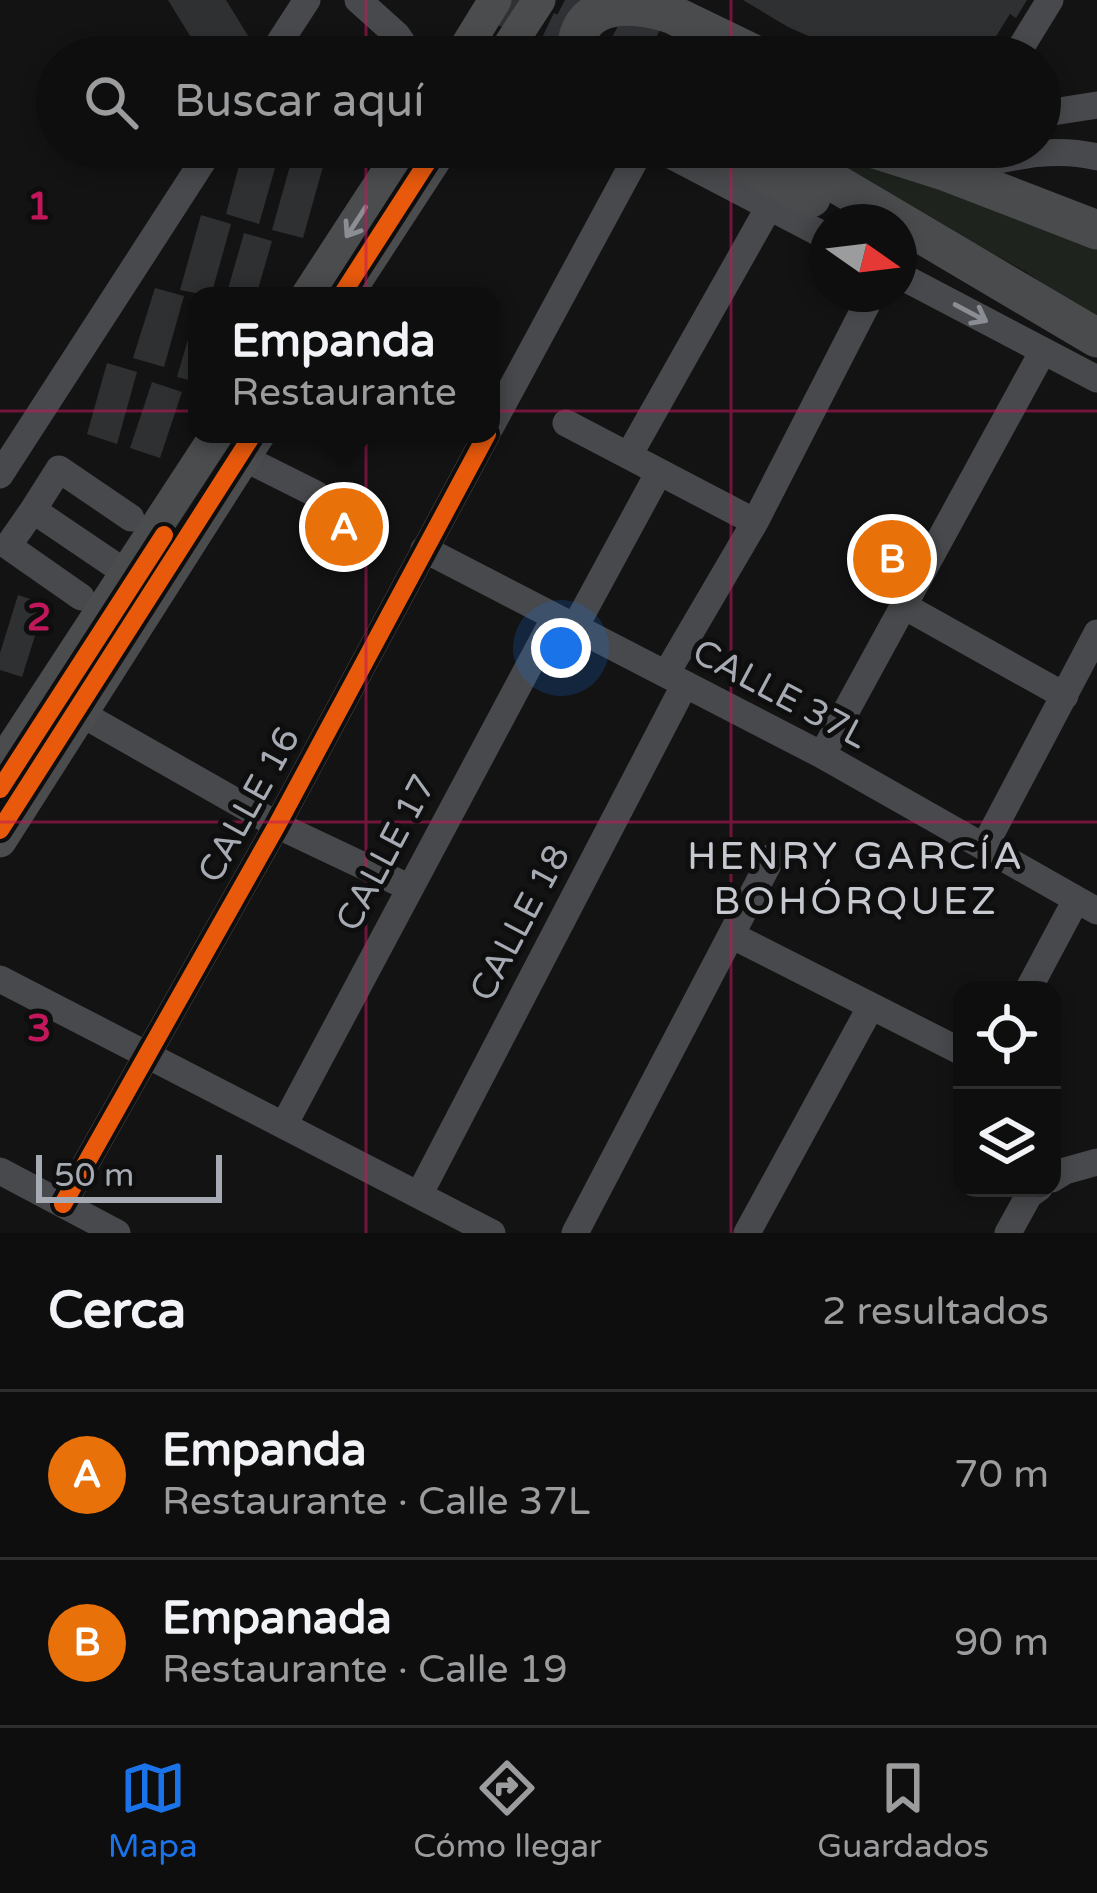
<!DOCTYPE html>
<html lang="es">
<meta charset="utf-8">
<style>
body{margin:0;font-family:"Varela Round",sans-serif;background:#171718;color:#f1f3f6}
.controls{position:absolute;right:36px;bottom:36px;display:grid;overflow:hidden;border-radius:24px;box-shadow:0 6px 18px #0003}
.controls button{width:108px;height:108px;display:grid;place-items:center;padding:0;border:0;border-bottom:3px solid #2e2e2f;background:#0e0e0f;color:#f1f3f6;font:60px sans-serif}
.compass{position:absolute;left:809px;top:204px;width:108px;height:108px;border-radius:50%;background:#0e0e0f;box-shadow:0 6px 18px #0003;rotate:104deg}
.scale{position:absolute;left:36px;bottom:30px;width:186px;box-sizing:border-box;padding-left:12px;border:6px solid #a6abb3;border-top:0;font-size:33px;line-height:42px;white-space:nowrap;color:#a6abb3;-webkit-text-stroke:9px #0e0e0f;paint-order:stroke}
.you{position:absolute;left:561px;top:648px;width:42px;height:42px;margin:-30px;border:9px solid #fff;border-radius:50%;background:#1a73e8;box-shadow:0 0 0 18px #1a73e833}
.badge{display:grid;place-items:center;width:78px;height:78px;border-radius:50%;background:#1a73e8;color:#fff;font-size:39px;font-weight:700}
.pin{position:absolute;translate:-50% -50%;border:6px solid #fff;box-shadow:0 3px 12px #0006}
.popup{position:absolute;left:188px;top:287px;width:312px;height:156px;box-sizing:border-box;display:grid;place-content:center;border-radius:24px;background:#0e0e0f;filter:drop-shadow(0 3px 9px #0005);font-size:39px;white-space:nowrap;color:#9b9c9e}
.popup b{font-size:45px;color:#f1f3f6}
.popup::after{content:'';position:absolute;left:50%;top:100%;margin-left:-24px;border:24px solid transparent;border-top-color:#0e0e0f}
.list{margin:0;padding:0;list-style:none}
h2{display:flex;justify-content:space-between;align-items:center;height:156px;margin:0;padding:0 48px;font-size:51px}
h2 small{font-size:39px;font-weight:400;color:#9b9c9e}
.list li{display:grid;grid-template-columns:78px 1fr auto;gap:36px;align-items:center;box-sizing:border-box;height:168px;padding:0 48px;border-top:3px solid #2e2e2f}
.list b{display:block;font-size:45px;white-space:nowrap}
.list p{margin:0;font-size:39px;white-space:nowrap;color:#9b9c9e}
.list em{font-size:39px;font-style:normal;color:#9b9c9e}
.icon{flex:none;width:66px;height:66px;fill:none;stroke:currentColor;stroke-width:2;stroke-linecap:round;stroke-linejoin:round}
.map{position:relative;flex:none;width:1097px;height:1233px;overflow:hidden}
.search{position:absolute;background:#0e0e0f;box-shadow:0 6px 18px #0003;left:36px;right:36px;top:36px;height:132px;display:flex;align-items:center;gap:30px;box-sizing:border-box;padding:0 42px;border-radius:66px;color:#9b9c9e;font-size:45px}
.sheet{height:492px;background:#0e0e0f}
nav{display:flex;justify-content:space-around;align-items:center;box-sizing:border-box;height:168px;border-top:3px solid #2e2e2f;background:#0e0e0f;font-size:33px;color:#9b9c9e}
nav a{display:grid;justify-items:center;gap:6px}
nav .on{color:#1a73e8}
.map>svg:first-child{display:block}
.green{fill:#1e231e}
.building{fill:#2f3031}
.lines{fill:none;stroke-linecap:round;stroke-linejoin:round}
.highway-tunnel{stroke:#303134;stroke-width:39;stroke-dasharray:39 20;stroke-linecap:butt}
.minor{stroke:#48494c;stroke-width:27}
.major{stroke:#4b4c4e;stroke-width:33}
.highway{stroke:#4a4b4d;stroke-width:39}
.cycleway-casing{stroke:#0e0e0f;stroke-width:26}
.cycleway{stroke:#e8590c;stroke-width:18}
.oneway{stroke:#8b8e95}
.oneway2{stroke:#8a8e94}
.grid{fill:none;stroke:#c2185b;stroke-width:3;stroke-opacity:0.55}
.labels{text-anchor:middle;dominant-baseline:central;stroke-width:10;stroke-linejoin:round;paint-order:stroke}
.street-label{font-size:36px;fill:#a6abb3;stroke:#0e0e0f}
.neighbourhood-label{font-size:39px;letter-spacing:3px;fill:#c7c9d0;stroke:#0e0e0f}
.grid-label{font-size:39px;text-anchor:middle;font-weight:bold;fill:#c2185b;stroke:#0e0e0f;stroke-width:10;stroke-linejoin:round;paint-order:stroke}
</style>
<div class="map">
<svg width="1097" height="1233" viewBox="0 0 1097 1233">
<rect width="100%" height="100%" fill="#131314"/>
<path class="green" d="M 801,147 L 845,147 L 1097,244 L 1097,321 L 1026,272 Z"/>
<path class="building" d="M 168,0 L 226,0 L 255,47 L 239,57 L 203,57 Z
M 743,0 L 1027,0 L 1016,18 L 1010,14 L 983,57 L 856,57 L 788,27 Z
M 244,147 L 281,147 L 259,224 L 226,214 Z
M 311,147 L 354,147 L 351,159 Z
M 293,155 L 324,163 L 303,238 L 272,230 Z
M 201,215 L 231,224 L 211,296 L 180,290 Z
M 244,233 L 272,241 L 256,296 L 226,296 Z
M 155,288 L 184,296 L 164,367 L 133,358 Z
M 196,312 L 197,312 L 197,382 L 177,377 Z
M 107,363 L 137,372 L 117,444 L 87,434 Z
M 152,382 L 182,392 L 160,458 L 130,448 Z
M 18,595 L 45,604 L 22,677 L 0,670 L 0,653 Z"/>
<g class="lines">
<path class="highway-tunnel" d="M 495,0 L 540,28 L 600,57
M 565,0 L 674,57"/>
<path class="minor" d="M 358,0 L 397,35 L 412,57
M 270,57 L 307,0
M 1015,57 L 1050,0
M 1040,114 L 1097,105
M 655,147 L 827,237
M 957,151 L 960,147
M 981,164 C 1020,155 1057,147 1097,157
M 899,275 L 1097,379
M 566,423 L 755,522
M 491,426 L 642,147
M 629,455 L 769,207
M 244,458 L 316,494
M 0,475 L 212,147
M 33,510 L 8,546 L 81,597
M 424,549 L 822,755 L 1097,911
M 126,573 L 33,510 L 59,469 L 131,518
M 904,606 L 1065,696
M 575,627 L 658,474
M 666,674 L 755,522 L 872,294
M 82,714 L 277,825 L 408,887
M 822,755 L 1043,351
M 984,847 L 1097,633
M 731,935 L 962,1052
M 0,979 L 492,1233
M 1028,990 L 1076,900
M 284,1125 L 555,617
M 0,1171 L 117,1233
M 1052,1179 L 1065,1171 L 1097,1162
M 419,1195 L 685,684
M 63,1204 L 277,825 L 487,434
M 575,1233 L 772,857
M 747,1233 L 870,1008
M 1008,1233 L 1029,1195 L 1039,1188"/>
<path class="major" d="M 460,57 L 495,0
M 502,57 L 539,0
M 307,296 L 404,147
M 346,296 L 443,147
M 0,766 L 217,434
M 0,841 L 259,434"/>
<path class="highway" d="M 654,1 L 671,14 L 760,57
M 577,57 C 572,0 630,0 671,14
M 716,147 L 811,198
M 774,147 L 1097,338
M 868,147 L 947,172 L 1097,230"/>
<defs>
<path id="cycleway" d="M 341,296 L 437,147
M 0,789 L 164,535
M 0,830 L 253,434
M 63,1204 L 277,825 L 487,434"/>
</defs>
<use href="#cycleway" class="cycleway-casing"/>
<use href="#cycleway" class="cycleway"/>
</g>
<defs><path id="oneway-shaft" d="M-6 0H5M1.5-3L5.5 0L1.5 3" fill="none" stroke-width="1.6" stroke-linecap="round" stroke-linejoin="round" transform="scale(3)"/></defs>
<use class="oneway" href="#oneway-shaft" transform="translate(356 222) rotate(123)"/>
<use class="oneway2" href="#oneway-shaft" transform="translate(971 313) rotate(28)"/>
<path class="grid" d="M 366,0 L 366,57M 731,0 L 731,57M 366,147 L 366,1233M 731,147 L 731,1233M 0,411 L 1097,411M 0,822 L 1097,822"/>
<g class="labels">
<g class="street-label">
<text transform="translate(780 694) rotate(28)">CALLE 37L</text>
<text transform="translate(249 805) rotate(-61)">CALLE 16</text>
<text transform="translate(386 853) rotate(-62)">CALLE 17</text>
<text transform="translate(520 923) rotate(-62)">CALLE 18</text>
</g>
<g class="neighbourhood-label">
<text x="856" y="856">HENRY GARCÍA<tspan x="856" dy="45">BOHÓRQUEZ</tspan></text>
</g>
</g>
<g class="grid-label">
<text x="39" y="219">1</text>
<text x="39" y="630">2</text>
<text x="39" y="1041">3</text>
</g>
</svg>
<div class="controls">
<button><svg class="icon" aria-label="locate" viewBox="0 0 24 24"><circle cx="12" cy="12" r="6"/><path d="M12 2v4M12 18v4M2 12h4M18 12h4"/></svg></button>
<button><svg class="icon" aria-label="layers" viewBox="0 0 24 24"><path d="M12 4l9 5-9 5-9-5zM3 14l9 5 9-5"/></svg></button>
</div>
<svg class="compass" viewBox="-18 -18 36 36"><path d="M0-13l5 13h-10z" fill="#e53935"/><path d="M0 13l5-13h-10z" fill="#9b9c9e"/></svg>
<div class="scale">50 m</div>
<div class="you"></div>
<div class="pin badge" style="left:344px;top:527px;background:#e8710a">A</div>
<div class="popup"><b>Empanda</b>Restaurante</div>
<div class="pin badge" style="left:892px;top:559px;background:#e8710a">B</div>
<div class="search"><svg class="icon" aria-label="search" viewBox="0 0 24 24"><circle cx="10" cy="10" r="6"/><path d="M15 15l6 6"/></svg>Buscar aquí</div>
</div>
<section class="sheet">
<h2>Cerca<small>2 resultados</small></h2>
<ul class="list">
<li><span class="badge" style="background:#e8710a">A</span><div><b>Empanda</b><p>Restaurante · Calle 37L</p></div><em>70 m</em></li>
<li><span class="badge" style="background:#e8710a">B</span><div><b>Empanada</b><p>Restaurante · Calle 19</p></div><em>90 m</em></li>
</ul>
</section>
<nav>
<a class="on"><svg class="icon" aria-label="map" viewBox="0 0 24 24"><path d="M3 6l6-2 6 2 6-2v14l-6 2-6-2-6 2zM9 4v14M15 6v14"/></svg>Mapa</a>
<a><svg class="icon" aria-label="directions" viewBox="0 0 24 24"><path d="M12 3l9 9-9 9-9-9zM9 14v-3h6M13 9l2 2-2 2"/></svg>Cómo llegar</a>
<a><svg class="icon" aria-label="saved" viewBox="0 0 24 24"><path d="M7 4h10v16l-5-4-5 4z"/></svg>Guardados</a>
</nav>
